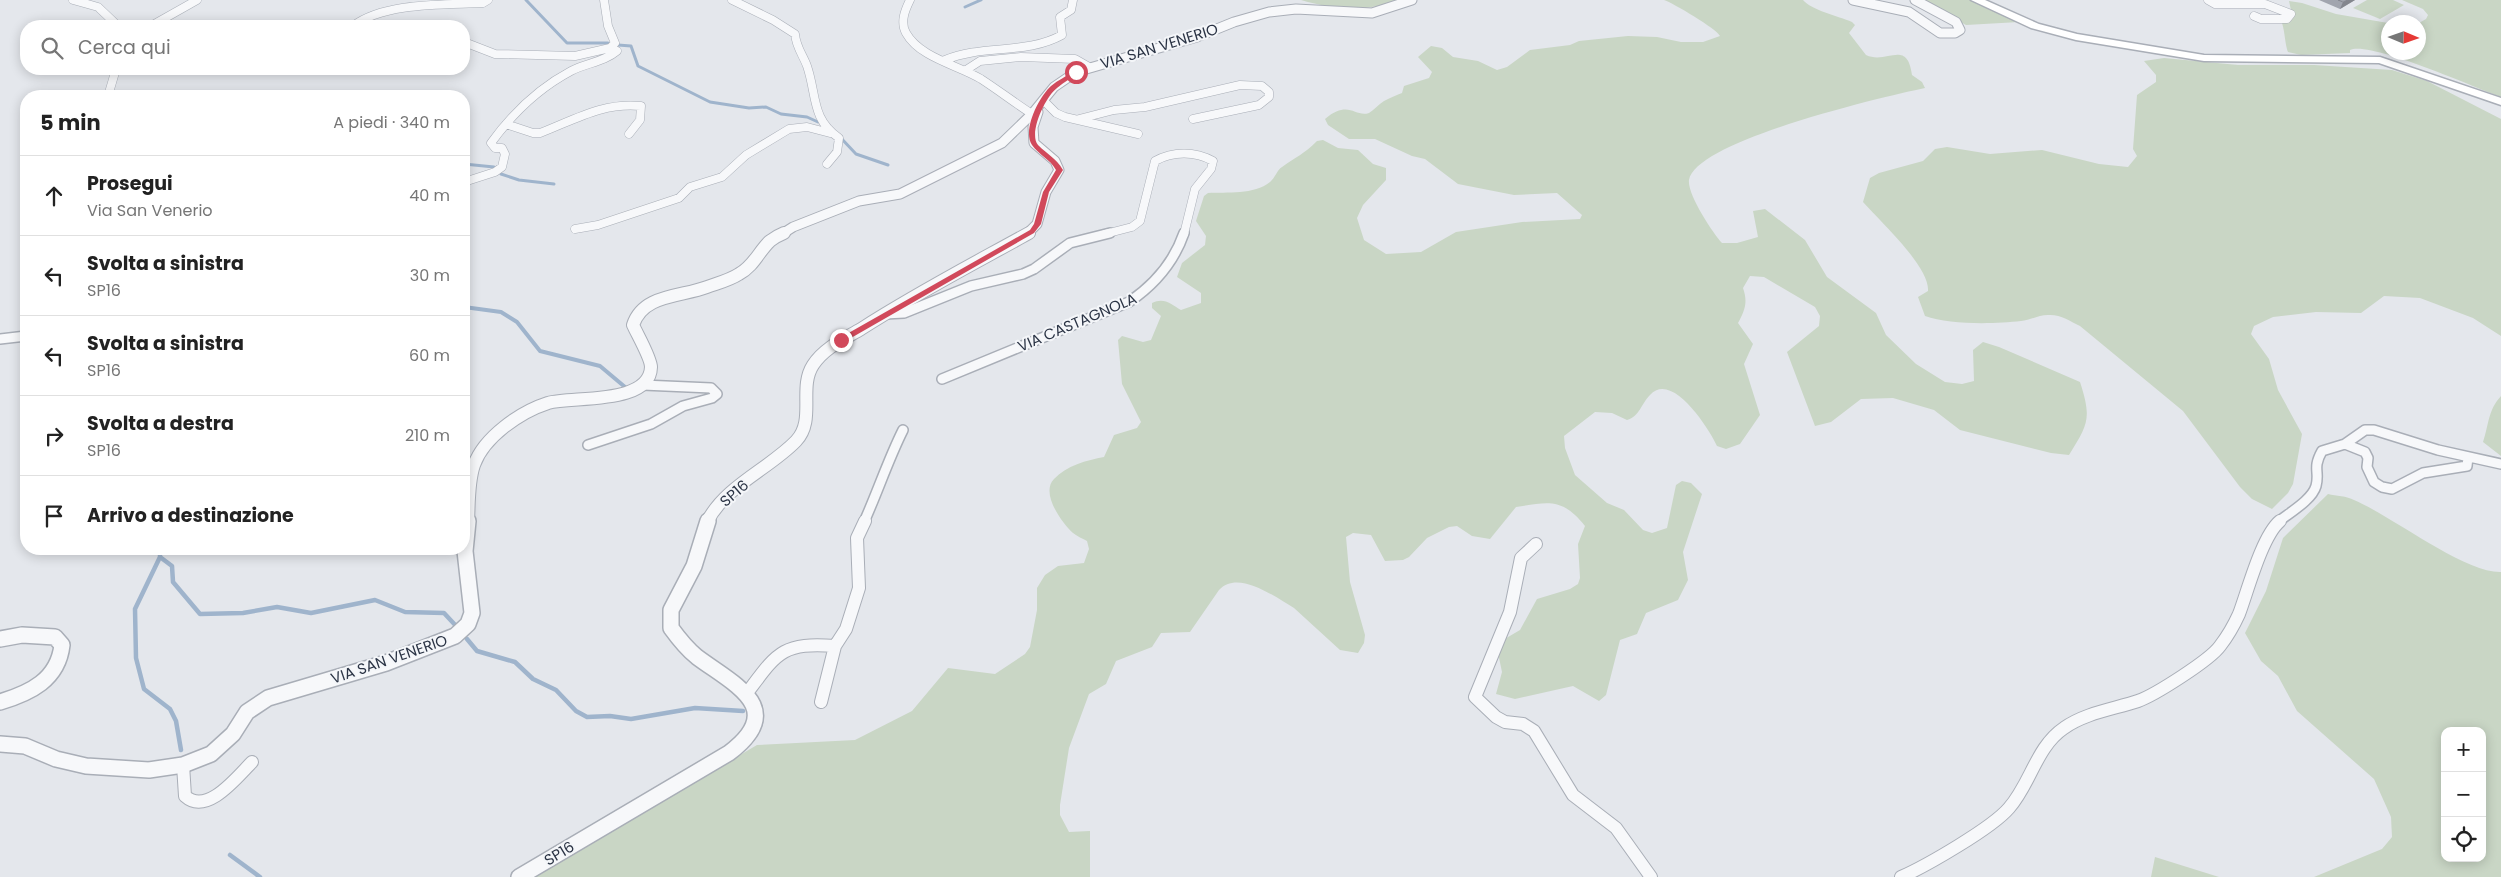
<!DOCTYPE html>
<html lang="it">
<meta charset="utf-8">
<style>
body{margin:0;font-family:Poppins,sans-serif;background:#f6f6f6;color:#222}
.controls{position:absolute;right:15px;bottom:15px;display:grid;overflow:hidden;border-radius:10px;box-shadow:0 2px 12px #0003}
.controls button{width:45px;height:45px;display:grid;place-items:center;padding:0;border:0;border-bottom:1px solid #e0e0e0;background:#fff;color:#222;font:25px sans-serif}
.compass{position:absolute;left:2381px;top:15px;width:45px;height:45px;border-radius:50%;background:#fff;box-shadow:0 2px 12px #0003;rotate:92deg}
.stop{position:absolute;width:15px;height:15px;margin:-11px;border:4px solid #d1495b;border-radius:50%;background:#fff}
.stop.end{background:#d1495b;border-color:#fff;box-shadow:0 1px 5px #0008}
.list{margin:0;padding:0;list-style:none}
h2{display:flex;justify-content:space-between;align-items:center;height:65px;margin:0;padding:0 20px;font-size:21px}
h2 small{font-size:16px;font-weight:400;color:#767676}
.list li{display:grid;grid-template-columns:32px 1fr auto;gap:15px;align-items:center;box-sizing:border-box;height:80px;padding:0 20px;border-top:1px solid #e0e0e0}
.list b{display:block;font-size:19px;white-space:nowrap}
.list p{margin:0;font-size:16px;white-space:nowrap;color:#767676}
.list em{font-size:16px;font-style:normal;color:#767676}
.icon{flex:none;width:28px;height:28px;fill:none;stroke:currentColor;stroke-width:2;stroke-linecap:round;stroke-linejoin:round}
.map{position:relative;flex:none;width:2501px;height:877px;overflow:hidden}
.search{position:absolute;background:#fff;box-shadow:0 2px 12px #0003;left:20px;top:20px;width:450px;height:55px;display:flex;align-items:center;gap:12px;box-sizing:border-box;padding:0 18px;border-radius:20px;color:#767676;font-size:19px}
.panel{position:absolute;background:#fff;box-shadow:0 2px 12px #0003;left:20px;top:90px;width:450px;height:465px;border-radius:20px}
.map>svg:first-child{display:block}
.green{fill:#c9d6c5;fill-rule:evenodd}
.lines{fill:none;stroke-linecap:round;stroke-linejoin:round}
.stream-far2{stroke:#9fb4cc;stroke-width:3}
.stream-far1{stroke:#9fb4cc;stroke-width:4}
.stream{stroke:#9fb4cc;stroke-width:4.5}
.minor-far2-casing{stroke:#a9aeb7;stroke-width:9}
.minor-far1-casing{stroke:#a9aeb7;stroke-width:12}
.minor-casing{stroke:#a9aeb7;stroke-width:14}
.tertiary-far2-casing{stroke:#a9aeb7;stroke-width:11}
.tertiary-far1-casing{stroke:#a9aeb7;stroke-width:14}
.tertiary-casing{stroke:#a9aeb7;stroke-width:18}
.secondary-casing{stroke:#a9aeb7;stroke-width:3}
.minor-far2{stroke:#f7f8fa;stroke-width:8}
.minor-far1{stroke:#f7f8fa;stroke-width:9}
.minor{stroke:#f7f8fa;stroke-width:12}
.tertiary-far2{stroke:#f7f8fa;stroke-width:9}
.tertiary-far1{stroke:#f7f8fa;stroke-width:12}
.tertiary{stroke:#f7f8fa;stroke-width:15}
.secondary{fill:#fff;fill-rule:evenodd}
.wall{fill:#a1a5ae}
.shaded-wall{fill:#83868d}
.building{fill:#bbc0ca;stroke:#83868d}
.route{fill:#d1495b}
.labels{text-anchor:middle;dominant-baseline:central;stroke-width:4;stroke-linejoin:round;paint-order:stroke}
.street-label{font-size:15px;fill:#2b3445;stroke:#f4f6f9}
</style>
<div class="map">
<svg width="2501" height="877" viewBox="0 0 2501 877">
<rect width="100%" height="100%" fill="#e4e7ec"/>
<path class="green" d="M 1301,0 L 1398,0 C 1363,13 1336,10 1301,0 Z
M 1664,0 L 1803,0 C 1811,10 1838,16 1852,22 L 1855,25 L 1849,33 L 1866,55 C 1887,65 1907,38 1912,75 L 1922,82 L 1925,88 C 1887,96 1696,140 1689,180 C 1687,194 1713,233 1722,243 L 1737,243 L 1758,237 L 1753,211 L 1765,209 L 1805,240 L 1827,277 L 1876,313 L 1886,335 L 1916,364 L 1945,382 L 1962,384 L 1974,381 L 1973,350 L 1983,342 L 1999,347 L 2080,382 C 2092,419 2088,424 2069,455 L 2051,453 L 1960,430 L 1934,410 L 1893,398 L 1861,399 L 1831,422 L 1815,426 L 1787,352 L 1819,326 L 1820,316 L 1815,307 L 1764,277 L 1750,276 L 1743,288 C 1748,302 1745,310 1738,323 L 1753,344 L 1744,364 L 1760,415 L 1740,444 L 1726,449 L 1717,446 C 1710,430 1672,370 1650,395 C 1641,404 1640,416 1627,420 L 1612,413 L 1595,412 L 1564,436 L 1565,448 L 1575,475 L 1607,503 L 1624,510 L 1643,530 L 1652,533 L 1667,528 L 1676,485 L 1682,481 L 1691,483 L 1702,494 L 1683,552 L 1688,580 L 1678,600 L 1646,613 L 1637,634 L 1620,640 L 1606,695 L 1599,701 L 1573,686 L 1515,699 L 1496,694 L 1502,672 L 1498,653 L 1503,640 L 1520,630 L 1537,599 L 1570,589 L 1578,584 L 1580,578 L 1578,544 L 1585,526 C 1562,497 1548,502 1516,507 L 1490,539 L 1472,536 L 1457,526 L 1449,527 L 1427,538 L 1409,557 L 1403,560 L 1385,561 L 1371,535 L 1353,533 L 1346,537 L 1350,582 L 1365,635 L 1364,643 L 1358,653 L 1340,650 L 1294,608 C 1275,597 1238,569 1219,590 L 1190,632 L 1161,633 L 1152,647 L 1116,661 L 1106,684 L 1089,694 L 1069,748 L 1060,805 L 1060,815 L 1069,832 L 1090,831 L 1090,877 L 533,877 L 757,745 L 855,740 L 912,711 L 948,668 L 995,674 L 1025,654 L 1030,647 L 1037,610 L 1037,588 L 1045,575 L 1058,566 L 1084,563 L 1089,549 L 1087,541 C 1083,539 1077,536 1073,533 C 1062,523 1040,493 1054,479 C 1066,466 1087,460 1104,457 L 1114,435 L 1137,428 L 1141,422 L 1122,384 L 1118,340 L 1122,336 L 1143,342 L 1151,340 L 1161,316 L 1152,308 L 1152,303 C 1164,297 1171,304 1181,310 L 1201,303 L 1201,293 L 1177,277 L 1182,263 L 1205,245 L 1206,236 L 1196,221 L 1204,196 L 1208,193 C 1227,192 1254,195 1270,182 C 1275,178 1277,170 1282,167 C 1296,157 1304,154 1317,141 L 1323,140 L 1338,148 L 1358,150 L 1373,164 L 1386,168 L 1386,180 L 1363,205 L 1357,218 L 1364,240 L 1386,254 L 1421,252 L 1456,232 L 1522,222 L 1580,219 L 1582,215 L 1557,193 L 1514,195 L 1458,184 L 1425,159 L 1412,156 L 1375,139 L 1349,139 L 1328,125 L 1325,119 C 1349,99 1355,118 1369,113 C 1374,110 1379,104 1384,101 C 1390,98 1396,95 1402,93 L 1404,86 L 1429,78 L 1432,72 L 1418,57 L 1431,46 L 1442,48 L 1453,57 L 1478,61 L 1497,70 L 1507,67 L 1530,50 L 1570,45 L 1579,41 L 1628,36 L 1657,37 L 1681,42 L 1703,42 L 1720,36 C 1717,29 1673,3 1664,0 Z
M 1921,0 L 1970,0 L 2019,22 L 1966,25 Z
M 2367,0 L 2393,0 L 2404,5 L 2380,19 L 2353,8 Z
M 2402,0 L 2501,0 L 2501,97 C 2475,88 2371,41 2350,50 L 2350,53 L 2301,55 L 2288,52 C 2285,45 2285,32 2282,23 L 2292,15 L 2289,1 L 2302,3 L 2336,14 L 2388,23 L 2388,52 L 2418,52 L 2419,23 L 2426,19 L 2428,15 L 2423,9 Z
M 2164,58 L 2238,65 L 2314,65 L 2392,70 L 2427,81 L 2501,119 L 2501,336 L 2473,318 L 2420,298 L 2384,296 L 2361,313 L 2316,312 L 2273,317 L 2254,326 L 2251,334 L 2269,359 L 2278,390 L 2302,434 L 2293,484 L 2288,493 L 2272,509 L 2252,499 L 2240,487 L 2183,411 L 2080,326 C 2070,321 2060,314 2048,315 C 2039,315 2030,320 2021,321 C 1995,324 1949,325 1925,316 L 1918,297 L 1928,291 C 1930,267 1880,221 1863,202 L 1870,178 L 1879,173 L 1923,161 L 1935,149 L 1947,147 L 1990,154 L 2042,150 L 2099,164 L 2128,167 L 2137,156 L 2133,149 L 2137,95 L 2156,82 L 2156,75 L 2144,61 Z
M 2501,396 L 2501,456 L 2483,442 C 2489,424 2488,410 2501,396 Z
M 2328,494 C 2336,496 2347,496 2354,500 C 2392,516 2464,573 2501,572 L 2501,877 L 2314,877 L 2382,849 L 2392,837 L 2391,817 L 2374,779 L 2297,711 L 2278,676 L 2261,661 L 2245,633 L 2266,591 L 2283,538 ZM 2445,731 L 2482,731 L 2482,858 L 2445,858 Z
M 2155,857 L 2219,877 L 2151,877 Z"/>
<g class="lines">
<path class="stream-far2" d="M 526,0 L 567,43 L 608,43
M 965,7 L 981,0
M 618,45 L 631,46 L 638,66 L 710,102 L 749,108 L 766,107 L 781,114 L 807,117 L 818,122
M 840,137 L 856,154 L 888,165
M 464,164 L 494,167
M 501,174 L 519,180 L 554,184"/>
<path class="stream-far1" d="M 464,307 L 501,312 L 517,322 L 540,351 L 600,366 L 625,387"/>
<path class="stream" d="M 160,549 L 160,557 L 135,609 L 136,658 L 144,689 L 170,709 L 176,721 L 181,750
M 160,557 L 172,566 L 173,582 L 200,614 L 243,613 L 277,607 L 311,613 L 375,600 L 405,612 L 444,613 L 457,627
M 467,639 L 477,651 L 515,662 L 533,679 L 556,690 L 576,711 L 587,717 L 610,716 L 631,719 L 695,708 L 743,711
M 230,855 L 260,877"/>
<defs>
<path id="minor-far2" d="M 73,0 L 98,7 L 118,26
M 604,0 L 608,26 L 615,43 L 610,48
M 732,0 L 773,20 L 795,34 C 796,47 803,55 807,66 C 817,95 811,119 839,138 L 837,152 L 827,164
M 910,0 C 905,10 900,22 906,33 C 920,58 958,65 981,79 C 998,90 1015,103 1032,114
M 2208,0 L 2215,4 L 2265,4 L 2291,14 L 2287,19 L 2261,19 L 2254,16
M 151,26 L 197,0
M 353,26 C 385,2 444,5 483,3 L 488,0
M 464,42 L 495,54 L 575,56 L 610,48 L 617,51 C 604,62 586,63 571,71 C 539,88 512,114 491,143 L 495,148 L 502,148 L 505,154 L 502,167 L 495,172 L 464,182
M 945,60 C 983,44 1026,55 1062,35 L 1060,17 L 1071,10 L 1073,0
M 966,70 L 980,61 L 1021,57 L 1075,59 L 1089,67
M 108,96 L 116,69
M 1043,100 L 1056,113 L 1065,117 L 1138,134
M 1079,119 L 1114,110 L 1145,107 L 1240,85 L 1262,86 L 1269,92 L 1269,97 L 1259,105 L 1193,119
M 506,124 L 533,133 L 540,133 C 574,120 603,102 641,106 L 640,120 L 629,134
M 575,229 L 598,225 L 679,198 L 690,187 L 722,177 L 746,155 L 789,129 L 807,127 L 830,133
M 1105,234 L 1132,227 L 1140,221 L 1155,161 C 1173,151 1195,151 1213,161 L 1211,169 L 1195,189 L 1184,234"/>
<path id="minor-far1" d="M 885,314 L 904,313 L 971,286 L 1023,274 L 1034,269 L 1070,243 L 1110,233
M 0,339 L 26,336
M 942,379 L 1129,302 C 1154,285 1174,262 1184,233
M 2345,444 L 2365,452 L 2368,458 L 2367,467 L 2374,482 L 2382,487 L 2392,489 L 2423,473 L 2467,466 L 2468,457
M 588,445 L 651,424 L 683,406 L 712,398 L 717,394 L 711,388 L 643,385
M 864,522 C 878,491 888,460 903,430
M 2278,522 C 2289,513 2312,500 2316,486 C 2320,471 2312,469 2322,451 L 2345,444 L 2365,430 L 2374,430 L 2438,450 L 2501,464"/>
<path id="minor" d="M 1536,544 L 1521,558 L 1510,612 L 1475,697 L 1496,717 L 1505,722 L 1523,724 L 1534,731 L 1573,795 L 1616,828 L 1651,877
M 747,693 C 777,653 782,642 835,646 L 846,629 L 859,588 L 857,538 L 865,521
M 821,702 L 835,646
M 183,765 L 185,796 C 207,816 237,777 252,762
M 1901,877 C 1926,866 1992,828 2009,808 C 2031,783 2036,747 2064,728 C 2085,713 2114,709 2138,701 C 2155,695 2210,660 2220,646 C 2227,637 2234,625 2239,614 C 2248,590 2262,536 2280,521"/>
<path id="tertiary-far2" d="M 1853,0 L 1909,12 L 1940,33 L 1955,33 L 1960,30 L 1956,22 L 1915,0
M 782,234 L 793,227 L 859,201 L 900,194 L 1002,143 L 1032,114 L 1054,87 L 1076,72 L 1197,37 L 1234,22 L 1269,12 L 1296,9 L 1372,13 L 1412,0
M 1027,234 L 1037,224 L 1046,192 L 1059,170 L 1055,161 L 1034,143 L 1033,127 L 1038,112"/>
<path id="tertiary-far1" d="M 468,522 C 469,504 468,482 474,465 C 484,437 520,412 548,403 C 574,396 650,405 651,367 C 651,358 637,334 633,325 C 643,294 681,297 707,287 C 718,283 730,280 739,274 C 754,266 759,251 770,241 C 774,238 779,235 784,233
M 707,522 C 725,486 769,469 796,441 C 816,420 798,388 813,365 C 824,348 844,339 861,329 C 915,294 973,264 1029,233"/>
<path id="tertiary" d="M 0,639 L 22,635 L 55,637 L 62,645 C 58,680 30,693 0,702
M 0,744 L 25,746 L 56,759 L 86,766 L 149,770 L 183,765 L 211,754 L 233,734 L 247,712 L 268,698 L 386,663 L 455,636 L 468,624 L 472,613 L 465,551 L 468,521
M 519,877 L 729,753 C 789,708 733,684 697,657 C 687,649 679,639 671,628 L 671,610 L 694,566 L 708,521"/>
<path id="secondary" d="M 1971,0 L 1985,0 L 2039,24 L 2077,34 L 2204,55 L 2380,57 L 2501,98 L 2501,105 L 2379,63 L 2204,61 L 2076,40 L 2031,28 Z"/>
</defs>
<use href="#minor-far2" class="minor-far2-casing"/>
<use href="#minor-far1" class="minor-far1-casing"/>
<use href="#minor" class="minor-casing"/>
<use href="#tertiary-far2" class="tertiary-far2-casing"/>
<use href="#tertiary-far1" class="tertiary-far1-casing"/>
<use href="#tertiary" class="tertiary-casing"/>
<use href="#secondary" class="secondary-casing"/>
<use href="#minor-far2" class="minor-far2"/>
<use href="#minor-far1" class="minor-far1"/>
<use href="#minor" class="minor"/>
<use href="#tertiary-far2" class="tertiary-far2"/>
<use href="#tertiary-far1" class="tertiary-far1"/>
<use href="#tertiary" class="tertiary"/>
<use href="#secondary" class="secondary"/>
</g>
<path class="wall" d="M 2319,0 L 2355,0 L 2340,9 Z"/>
<path class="shaded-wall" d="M 2348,0 L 2355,0 L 2340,9 L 2343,2 Z"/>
<path class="building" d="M 2338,0 L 2348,0 L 2343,2 Z"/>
<path class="route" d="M 1074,71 L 1079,72 C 1072,78 1064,82 1057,88 C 1046,96 1028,133 1038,145 C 1047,154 1056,158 1063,170 L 1049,192 L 1041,224 L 1034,233 L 844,342 L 838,342 L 838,339 L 1030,230 L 1034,224 L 1043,192 L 1056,170 C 1050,159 1039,155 1032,145 C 1022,130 1039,97 1051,86 C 1058,80 1067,76 1074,71 Z"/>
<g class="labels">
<g class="street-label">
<text transform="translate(1159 46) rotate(-17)">VIA SAN VENERIO</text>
<text transform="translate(1077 322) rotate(-23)">VIA CASTAGNOLA</text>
<text transform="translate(734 493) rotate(-41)">SP16</text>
<text transform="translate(389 659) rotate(-19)">VIA SAN VENERIO</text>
<text transform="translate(559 853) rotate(-31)">SP16</text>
</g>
</g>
</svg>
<div class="controls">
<button>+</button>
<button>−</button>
<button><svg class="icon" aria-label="locate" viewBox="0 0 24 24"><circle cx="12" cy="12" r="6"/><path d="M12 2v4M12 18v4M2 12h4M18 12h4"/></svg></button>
</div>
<svg class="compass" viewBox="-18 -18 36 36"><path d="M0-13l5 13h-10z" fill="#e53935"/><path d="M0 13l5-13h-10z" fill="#767676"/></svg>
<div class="stop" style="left:1076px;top:72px"></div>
<div class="stop end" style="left:841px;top:340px"></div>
<div class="search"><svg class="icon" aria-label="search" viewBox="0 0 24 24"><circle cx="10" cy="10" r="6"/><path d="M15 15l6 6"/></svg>Cerca qui</div>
<section class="panel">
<h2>5 min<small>A piedi · 340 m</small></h2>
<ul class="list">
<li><svg class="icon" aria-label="ahead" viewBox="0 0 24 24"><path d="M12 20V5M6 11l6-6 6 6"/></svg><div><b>Prosegui</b><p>Via San Venerio</p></div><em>40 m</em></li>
<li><svg class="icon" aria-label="left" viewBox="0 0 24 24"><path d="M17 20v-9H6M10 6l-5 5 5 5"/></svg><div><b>Svolta a sinistra</b><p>SP16</p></div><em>30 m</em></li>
<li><svg class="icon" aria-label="left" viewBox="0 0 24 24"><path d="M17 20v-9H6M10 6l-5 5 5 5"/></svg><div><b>Svolta a sinistra</b><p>SP16</p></div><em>60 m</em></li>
<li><svg class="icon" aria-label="right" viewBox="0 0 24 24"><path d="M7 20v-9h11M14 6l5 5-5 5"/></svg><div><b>Svolta a destra</b><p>SP16</p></div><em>210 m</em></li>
<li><svg class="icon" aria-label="arrive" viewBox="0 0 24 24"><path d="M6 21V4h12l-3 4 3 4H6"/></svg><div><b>Arrivo a destinazione</b></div></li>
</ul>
</section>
</div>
